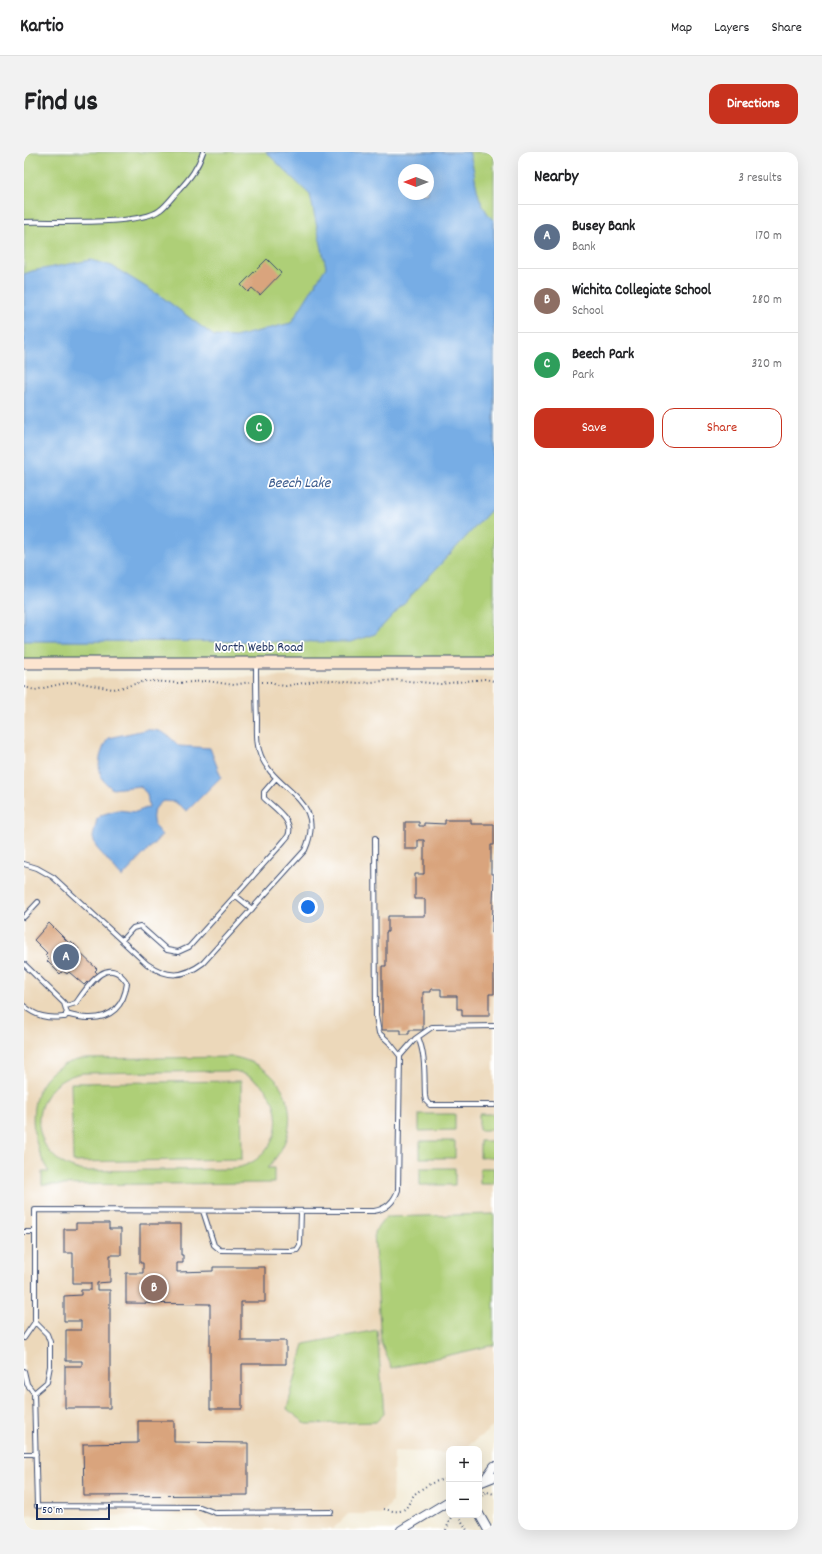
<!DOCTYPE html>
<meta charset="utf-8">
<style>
body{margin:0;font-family:Dekko,sans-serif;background:#f2f2f2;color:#202124}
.controls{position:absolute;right:12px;bottom:12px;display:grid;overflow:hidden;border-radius:8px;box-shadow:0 4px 16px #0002}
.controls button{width:36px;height:36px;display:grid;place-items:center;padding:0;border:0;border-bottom:1px solid #e0e0e0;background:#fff;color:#202124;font:20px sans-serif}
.compass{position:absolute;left:374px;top:12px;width:36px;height:36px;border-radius:50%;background:#fff;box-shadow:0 4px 16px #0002;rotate:270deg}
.scale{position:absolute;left:12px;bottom:10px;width:74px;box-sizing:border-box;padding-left:4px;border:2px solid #1b2f5e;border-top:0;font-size:11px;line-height:14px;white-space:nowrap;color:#1b2f5e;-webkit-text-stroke:3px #fff;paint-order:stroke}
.you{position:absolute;left:284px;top:755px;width:14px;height:14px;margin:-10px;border:3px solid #fff;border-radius:50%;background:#1a73e8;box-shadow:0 0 0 6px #1a73e833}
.badge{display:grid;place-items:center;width:26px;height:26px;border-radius:50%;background:#c8321e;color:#fff;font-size:13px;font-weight:700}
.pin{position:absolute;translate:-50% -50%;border:2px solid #fff;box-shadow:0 1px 4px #0006}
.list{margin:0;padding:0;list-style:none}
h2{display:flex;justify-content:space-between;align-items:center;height:52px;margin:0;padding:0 16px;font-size:17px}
h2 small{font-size:13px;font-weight:400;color:#757577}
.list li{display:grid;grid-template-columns:26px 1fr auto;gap:12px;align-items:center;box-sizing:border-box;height:64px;padding:0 16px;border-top:1px solid #e0e0e0}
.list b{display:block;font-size:15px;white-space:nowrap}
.list p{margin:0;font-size:13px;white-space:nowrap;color:#757577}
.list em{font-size:13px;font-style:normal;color:#757577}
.actions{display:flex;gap:8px;padding:12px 16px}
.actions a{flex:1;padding:9px 0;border:1px solid #c8321e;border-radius:12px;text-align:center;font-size:14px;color:#c8321e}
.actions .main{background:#c8321e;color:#fff}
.map{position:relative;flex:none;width:470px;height:1378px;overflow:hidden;border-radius:12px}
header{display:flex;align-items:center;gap:24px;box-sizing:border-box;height:56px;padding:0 20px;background:#fff;border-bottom:1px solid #e0e0e0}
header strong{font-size:19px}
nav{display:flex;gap:22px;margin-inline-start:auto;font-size:14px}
.intro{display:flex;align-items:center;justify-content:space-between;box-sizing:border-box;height:96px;padding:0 24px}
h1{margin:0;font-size:28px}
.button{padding:10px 18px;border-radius:12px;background:#c8321e;color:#fff;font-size:14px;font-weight:700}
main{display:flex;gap:24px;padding:0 24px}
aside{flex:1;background:#fff;border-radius:12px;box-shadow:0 4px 16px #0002}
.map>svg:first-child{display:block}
.built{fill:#ecd8ba}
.green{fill:#aecf77;stroke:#647f6a;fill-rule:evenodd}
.water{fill:#77ade5;stroke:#496ea2;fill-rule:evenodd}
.building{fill:#d9a47d}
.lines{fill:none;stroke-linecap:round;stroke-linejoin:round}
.service-casing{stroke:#3b4b70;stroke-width:6}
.minor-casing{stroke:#3b4b70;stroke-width:10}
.secondary-casing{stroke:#3b4b70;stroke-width:13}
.path{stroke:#3b4b70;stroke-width:2;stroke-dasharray:1 3;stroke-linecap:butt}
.service{stroke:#fff;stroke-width:4}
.minor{stroke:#fff;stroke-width:8}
.secondary{stroke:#fce5d0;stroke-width:11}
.labels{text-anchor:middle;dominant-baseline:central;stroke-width:3.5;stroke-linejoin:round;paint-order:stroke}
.street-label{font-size:14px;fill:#1b2f5e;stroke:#fff}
.water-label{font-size:15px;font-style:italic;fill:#3b5b8d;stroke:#fff}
</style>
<header>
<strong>Kartio</strong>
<nav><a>Map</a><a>Layers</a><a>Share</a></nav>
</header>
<div class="intro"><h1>Find us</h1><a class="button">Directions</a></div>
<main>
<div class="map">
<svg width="470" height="1378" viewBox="0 0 470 1378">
<rect width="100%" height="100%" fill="#fff"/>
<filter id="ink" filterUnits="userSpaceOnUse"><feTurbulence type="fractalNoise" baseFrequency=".025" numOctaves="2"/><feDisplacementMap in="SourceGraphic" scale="8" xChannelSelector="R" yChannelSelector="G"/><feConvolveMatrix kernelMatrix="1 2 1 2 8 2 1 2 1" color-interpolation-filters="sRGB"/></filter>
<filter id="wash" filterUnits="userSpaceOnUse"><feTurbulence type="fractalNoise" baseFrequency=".012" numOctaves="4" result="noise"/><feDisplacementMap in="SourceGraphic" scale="16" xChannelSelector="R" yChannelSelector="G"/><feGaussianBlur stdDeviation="0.9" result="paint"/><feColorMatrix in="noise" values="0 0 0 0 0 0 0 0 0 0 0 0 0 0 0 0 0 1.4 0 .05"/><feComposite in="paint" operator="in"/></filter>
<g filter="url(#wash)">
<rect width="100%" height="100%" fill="#f3ebd6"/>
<path class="built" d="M 337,524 L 470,525 L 470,1274 L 440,1297 L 425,1297 L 425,1301 L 370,1299 L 368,1350 L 358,1362 L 324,1362 L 309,1377 L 185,1377 L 171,1363 L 0,1364 L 0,527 Z"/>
<path class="green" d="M 0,0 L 470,0 L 470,510 L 0,510 ZM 380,18 L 404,18 L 404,42 L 380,42 Z
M 210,905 C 267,916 284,975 243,1016 L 250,1016 L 250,1031 L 18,1033 L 18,1020 L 25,1020 C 0,980 0,916 59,907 ZM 211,919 C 269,934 265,1009 207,1017 L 61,1019 C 0,1009 0,932 58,921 Z
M 217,929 L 218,1007 L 49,1010 L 47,931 Z
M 395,962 L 431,962 L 431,978 L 395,979 Z
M 455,962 L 470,962 L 470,978 L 455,978 Z
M 396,989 L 431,989 L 431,1006 L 396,1006 Z
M 456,989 L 470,989 L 470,1005 L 456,1006 Z
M 396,1016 L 431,1016 L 431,1033 L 396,1033 Z
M 456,1016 L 470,1016 L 470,1032 L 456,1032 Z
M 470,1062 L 470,1193 L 368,1216 L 357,1191 L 350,1080 L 362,1065 Z
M 353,1178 L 360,1262 L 352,1270 L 283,1272 L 263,1257 L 280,1192 Z"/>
<path class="water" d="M 242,0 L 445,0 C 452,19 450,42 462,59 C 464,62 467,66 470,69 L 470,355 L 351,482 L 327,490 L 0,489 L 0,122 L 8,119 L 67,108 L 88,114 L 138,145 L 190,184 L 211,185 L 267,171 L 302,115 L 286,43 ZM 380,18 L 404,18 L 404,42 L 380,42 Z
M 121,578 C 138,577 143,582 155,594 L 186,596 L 197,625 L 163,659 L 151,650 L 139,649 C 125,659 126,671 138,683 L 98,725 L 72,695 L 69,685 L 73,667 L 77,663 L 93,658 L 112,660 L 125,655 L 123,642 L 116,634 L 88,637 C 86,634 81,631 79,628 C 71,614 77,599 84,586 Z"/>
<g id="blocks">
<path class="building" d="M 243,107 L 257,121 L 236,143 L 228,136 L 224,140 L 217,133 Z
M 421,668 L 447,668 L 447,672 L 470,672 L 470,693 L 467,693 L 467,722 L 470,722 L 468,781 L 470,781 L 470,842 L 465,842 L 465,864 L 438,864 L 438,857 L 433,857 L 433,844 L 417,844 L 417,837 L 407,837 L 407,840 L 399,840 L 399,878 L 385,878 L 385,882 L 377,882 L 377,878 L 358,878 L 358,814 L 362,814 L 362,780 L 364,780 L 364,764 L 401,764 L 401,747 L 391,747 L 391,722 L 400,722 L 400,688 L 394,688 L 394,697 L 381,697 L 381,670 L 395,670 L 395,674 L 400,674 L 400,671 L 421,672 Z
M 25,771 L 45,791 L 47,789 L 55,797 L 53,798 L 73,817 L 71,819 L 77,825 L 68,835 L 63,830 L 60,833 L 45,820 L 43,822 L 39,819 L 36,822 L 23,809 L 25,807 L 21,803 L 23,801 L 10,788 Z
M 52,1071 L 85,1071 L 85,1077 L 97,1077 L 97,1103 L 86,1103 L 86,1130 L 73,1131 L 73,1138 L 86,1138 L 86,1256 L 41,1256 L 41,1214 L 58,1214 L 58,1209 L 42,1209 L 42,1178 L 57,1178 L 57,1169 L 40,1169 L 40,1144 L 57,1143 L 57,1138 L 67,1138 L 67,1131 L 49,1131 L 49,1101 L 40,1101 L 40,1077 L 52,1077 Z
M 116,1072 L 157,1072 L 157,1103 L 159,1103 L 159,1111 L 153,1111 L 153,1120 L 189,1119 L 189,1115 L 241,1115 L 241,1150 L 217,1150 L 217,1189 L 262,1189 L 262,1212 L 218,1212 L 218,1257 L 186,1257 L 186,1152 L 102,1151 L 102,1121 L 119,1121 L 119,1111 L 116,1111 Z
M 114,1269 L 150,1269 L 150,1290 L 224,1291 L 224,1343 L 60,1344 L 59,1292 L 114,1291 Z"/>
</g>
</g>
<g filter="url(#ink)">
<use href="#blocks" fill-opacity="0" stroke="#3b4b70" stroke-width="1"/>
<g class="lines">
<defs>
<path id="service" d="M 0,70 C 28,69 116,74 136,58 C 143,53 149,44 155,38 C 166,26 174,16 179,0
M 351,686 L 352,864 L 355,881 L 365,890 L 376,904
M 0,712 L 13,716 L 29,725 L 123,812 C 143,826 159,826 179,811 L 281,698 C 305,644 247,641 235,598 C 232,588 233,577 233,567 C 232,549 232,530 232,512
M 211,743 L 228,757
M 0,765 L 14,750
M 98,788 L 109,776 L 116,774 L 143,798 L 154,800 L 165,795 L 254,696 C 257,692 261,688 264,684 C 271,669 249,655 240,646 L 240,640 L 252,626
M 0,812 L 40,851 L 43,861 L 41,865 L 39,865 C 23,867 12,864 0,854
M 42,854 L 52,851 C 64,834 84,801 103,831 C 100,854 87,867 64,866 C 57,866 49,864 42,862
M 394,885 C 402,904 400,923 401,944 L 402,949 L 406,953 L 470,953
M 179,1059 L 190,1093 L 196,1098 L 267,1099 L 273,1098 L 276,1093 L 277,1059
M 0,1080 L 11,1080
M 0,1186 L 11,1170 L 11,1058 L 350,1059 C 363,1057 370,1050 374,1038 L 376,904 L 391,887 L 408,875 L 470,874
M 0,1219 L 3,1232 L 10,1241 L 23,1230 L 26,1214 L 26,1190 L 23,1182 L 11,1170
M 10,1241 L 13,1354 L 176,1355 L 192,1361 L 307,1360
M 0,1302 L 12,1302"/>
<path id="minor" d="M 461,1327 L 470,1314
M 455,1331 L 470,1325
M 455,1362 L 464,1378
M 377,1378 L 425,1349"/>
<path id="secondary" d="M 0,511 L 470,511"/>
</defs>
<use href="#service" class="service-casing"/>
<use href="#minor" class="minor-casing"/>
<use href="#secondary" class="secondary-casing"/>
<path class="path" d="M 238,530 L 248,530 L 254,533 L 262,534 L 296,528 L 335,531 L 373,528 L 417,532 L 451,528 L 461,527 L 470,529
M 0,535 L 11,538 L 37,532 L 52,530 L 89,537 L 96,536 L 122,529 L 128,529 L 153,531 L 183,529 L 210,533 L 225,530
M 460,1339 L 470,1342
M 455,1346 L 462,1341
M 360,1357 C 365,1358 373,1361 379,1358 C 385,1355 386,1346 392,1341 C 398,1337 404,1332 411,1330 C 416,1328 420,1328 425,1325
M 434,1363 L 443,1378
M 422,1378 L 427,1365 L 430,1363"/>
<use href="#service" class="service"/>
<use href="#minor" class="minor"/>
<use href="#secondary" class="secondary"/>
</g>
</g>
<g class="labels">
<g class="street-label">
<text x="235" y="496">North Webb Road</text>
</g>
<g class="water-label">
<text x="275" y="332">Beech Lake</text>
</g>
</g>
</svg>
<div class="controls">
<button>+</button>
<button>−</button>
</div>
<svg class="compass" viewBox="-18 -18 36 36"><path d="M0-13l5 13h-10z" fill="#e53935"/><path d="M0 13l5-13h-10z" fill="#757577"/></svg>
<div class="scale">50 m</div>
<div class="you"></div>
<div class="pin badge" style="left:42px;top:805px;background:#5c6f8a">A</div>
<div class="pin badge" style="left:130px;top:1136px;background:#8d6e63">B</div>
<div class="pin badge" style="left:235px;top:276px;background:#2e9e5b">C</div>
</div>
<aside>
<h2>Nearby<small>3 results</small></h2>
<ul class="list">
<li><span class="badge" style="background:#5c6f8a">A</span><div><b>Busey Bank</b><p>Bank</p></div><em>170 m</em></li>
<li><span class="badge" style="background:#8d6e63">B</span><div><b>Wichita Collegiate School</b><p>School</p></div><em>280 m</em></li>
<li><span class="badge" style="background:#2e9e5b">C</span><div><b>Beech Park</b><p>Park</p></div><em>320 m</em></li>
</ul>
<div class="actions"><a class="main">Save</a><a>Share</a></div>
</aside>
</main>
